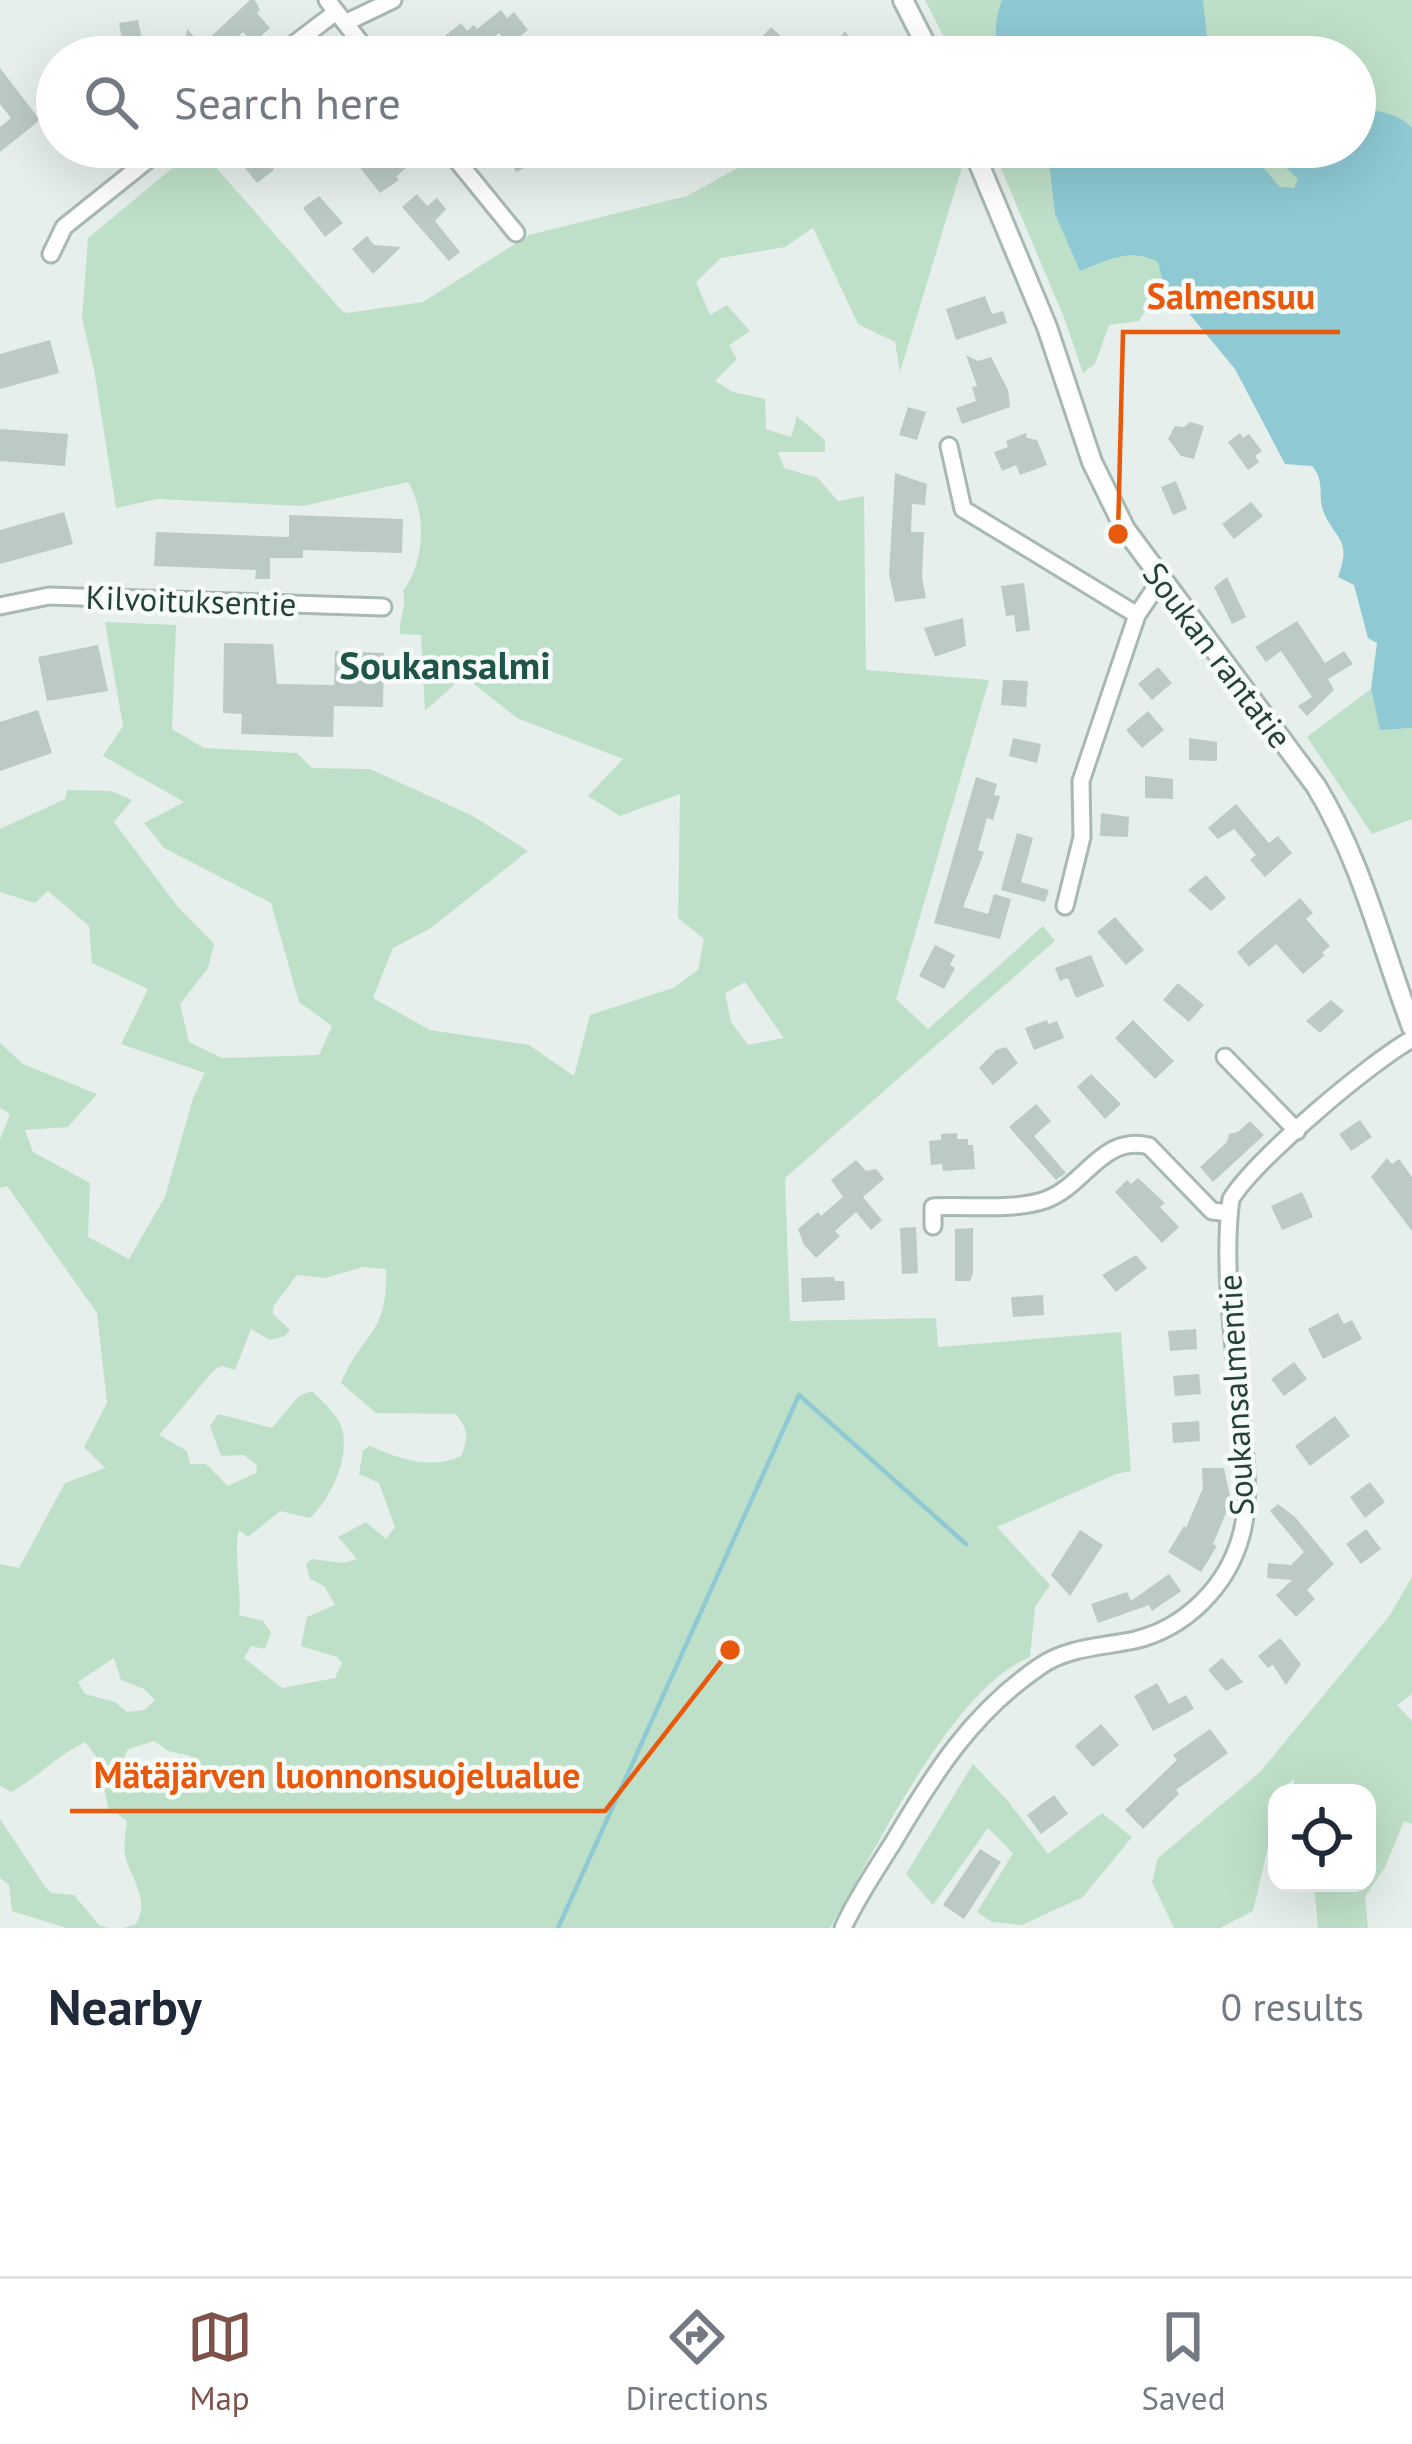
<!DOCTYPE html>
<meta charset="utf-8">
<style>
body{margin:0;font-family:"PT Sans",sans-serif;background:#f6f6f7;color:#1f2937}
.controls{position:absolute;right:36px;bottom:36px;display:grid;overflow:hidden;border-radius:24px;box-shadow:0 12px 48px #0002}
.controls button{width:108px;height:108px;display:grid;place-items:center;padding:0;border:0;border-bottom:3px solid #e0e1e3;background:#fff;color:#1f2937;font:60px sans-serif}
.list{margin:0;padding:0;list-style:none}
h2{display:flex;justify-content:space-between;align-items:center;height:156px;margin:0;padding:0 48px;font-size:51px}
h2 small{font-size:39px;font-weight:400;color:#747a83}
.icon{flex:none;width:66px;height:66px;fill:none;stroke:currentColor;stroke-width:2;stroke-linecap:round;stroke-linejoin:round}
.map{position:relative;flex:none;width:1412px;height:1928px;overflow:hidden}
.search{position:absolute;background:#fff;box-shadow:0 12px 48px #0002;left:36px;right:36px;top:36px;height:132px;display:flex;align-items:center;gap:30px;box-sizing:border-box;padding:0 42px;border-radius:66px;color:#747a83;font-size:45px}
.sheet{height:348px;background:#fff}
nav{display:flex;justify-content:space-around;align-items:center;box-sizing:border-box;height:168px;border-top:3px solid #e0e1e3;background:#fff;font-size:33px;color:#747a83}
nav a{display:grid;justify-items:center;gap:6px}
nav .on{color:#7f5249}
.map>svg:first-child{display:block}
.green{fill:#bfe0c8;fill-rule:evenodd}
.water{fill:#8ec9d4}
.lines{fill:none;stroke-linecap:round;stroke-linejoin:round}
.stream{stroke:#8ec9d4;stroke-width:4.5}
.building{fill:#bbcac4}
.minor-casing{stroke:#a8b8b2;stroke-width:21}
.tertiary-casing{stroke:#a8b8b2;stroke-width:24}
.minor{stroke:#fff;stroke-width:15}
.tertiary{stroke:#fff;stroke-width:18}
.labels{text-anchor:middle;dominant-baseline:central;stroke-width:9;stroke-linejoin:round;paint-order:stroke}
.street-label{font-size:33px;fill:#24423a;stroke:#f7fbf9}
.quarter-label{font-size:39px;font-weight:bold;fill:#1f5548;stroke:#f7fbf9}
.leader{fill:none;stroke:#e8590c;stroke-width:4.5}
.callout-dot{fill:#e8590c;stroke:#f7fbf9;stroke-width:4.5}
.callout-label{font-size:36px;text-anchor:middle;font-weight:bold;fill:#e8590c;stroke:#f7fbf9;stroke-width:9;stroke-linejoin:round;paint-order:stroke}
</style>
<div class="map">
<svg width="1412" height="1928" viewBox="0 0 1412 1928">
<rect width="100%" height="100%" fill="#e6efeb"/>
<path class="green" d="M 925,0 L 1412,0 L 1412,173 L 1159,264 L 1163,282 L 1139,321 L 1109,325 L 1095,364 L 1083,373 L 1065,320 L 992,147 L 1355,147 L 1355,57 L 954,57 Z
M 198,147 L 342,311 L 347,313 L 423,302 L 529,235 L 687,196 L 776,147 L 962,147 L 966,154 L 900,372 L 895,342 L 858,324 L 813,228 L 785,247 L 721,258 L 696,282 L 710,315 L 727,305 L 750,331 L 729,345 L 737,359 L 715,381 L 733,392 L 765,399 L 766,429 L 791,437 L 797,416 L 825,440 L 825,452 L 778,452 L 784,468 L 818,478 L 838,501 L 864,496 L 866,670 L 989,680 L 896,999 L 928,1029 L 1043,926 L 1055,941 L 785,1178 L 790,1321 L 936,1318 L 938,1347 L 1121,1332 L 1131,1471 L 1116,1474 L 997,1527 L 1050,1585 L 1035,1607 L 1030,1657 C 951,1689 874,1854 830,1928 L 123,1928 L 136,1924 C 151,1897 130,1880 125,1854 C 123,1844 126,1831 127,1821 L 108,1807 L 103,1784 L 188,1764 L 191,1756 L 168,1751 L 154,1741 L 128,1749 L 120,1767 L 106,1769 L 85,1742 C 56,1756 39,1777 11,1792 L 0,1786 L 0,1564 L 19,1568 L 65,1483 L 105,1468 L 84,1447 L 107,1403 L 97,1313 L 7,1186 L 0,1188 L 0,1140 L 10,1114 L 0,1108 L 0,1043 L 23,1064 L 97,1094 L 68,1127 L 25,1130 L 33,1152 L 90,1183 L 88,1237 L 129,1259 L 165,1197 L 193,1098 L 205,1073 L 121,1044 L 148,989 L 92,963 L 89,926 L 48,891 L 35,903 L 0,892 L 0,829 L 65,799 L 67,790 L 112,791 L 132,800 L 114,822 L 178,907 L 214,944 L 208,968 L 180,1004 L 189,1042 L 222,1058 L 319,1055 L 332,1026 L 299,1002 L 271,903 L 164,848 L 144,823 L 184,802 L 103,756 L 123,726 L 105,622 L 176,625 L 172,729 L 204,748 L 297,753 L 312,768 L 370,769 L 473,816 L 528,851 L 431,928 L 393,948 L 373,998 L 430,1030 L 529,1045 L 574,1076 L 590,1015 L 673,988 L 698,970 L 704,939 L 678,918 L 680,794 L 620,816 L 588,796 L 623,759 L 517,718 L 464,676 L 425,711 L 421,635 L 400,634 C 399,617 407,607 403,591 C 425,562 427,513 408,482 L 303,506 L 157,499 L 116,508 L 94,369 L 82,318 L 88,238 ZM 745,982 L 783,1037 L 783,1038 L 748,1045 L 731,1022 L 725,993 ZM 363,1267 L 386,1269 C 388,1336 363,1331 341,1383 L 376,1413 L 456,1414 C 468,1429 469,1438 461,1456 C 432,1470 398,1459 370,1446 L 363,1450 L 359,1474 L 379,1483 L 395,1527 L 386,1539 L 366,1522 L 338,1537 L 357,1559 L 343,1563 L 312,1559 L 306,1564 L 310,1579 L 324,1586 L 335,1605 L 307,1617 L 301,1646 L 337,1657 L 342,1663 L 335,1678 L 282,1688 L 244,1658 L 251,1646 L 265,1649 L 271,1632 L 263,1621 L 239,1615 C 242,1591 233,1547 239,1530 L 248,1537 L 280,1511 L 310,1518 C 332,1498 355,1448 338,1420 C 332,1410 321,1400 312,1391 L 299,1396 L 272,1428 L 218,1414 L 210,1426 L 221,1456 L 244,1455 L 257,1465 L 256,1473 L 228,1486 L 206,1464 L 190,1464 L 187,1451 L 159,1435 L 214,1370 L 222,1366 L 235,1370 L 251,1329 L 270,1340 L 285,1336 L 290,1330 L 273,1314 L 273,1307 L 297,1275 L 325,1278 ZM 114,1658 L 121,1680 L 144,1689 L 155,1700 L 144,1710 L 127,1712 L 115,1702 L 85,1694 L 78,1682 Z
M 1371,689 L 1380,730 L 1412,728 L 1412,819 L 1372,834 L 1307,737 Z
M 1412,1577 L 1412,1694 L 1397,1705 L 1412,1721 L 1412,1824 L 1404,1821 L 1385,1867 L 1365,1897 L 1368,1928 L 1318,1928 L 1314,1883 L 1367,1883 L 1367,1793 L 1294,1793 L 1294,1779 L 1272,1796 L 1269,1843 L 1253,1911 L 1220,1928 L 1174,1928 L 1152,1882 L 1158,1858 L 1259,1773 L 1390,1615 Z
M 973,1764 L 1008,1801 L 1048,1854 L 1102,1813 L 1132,1837 L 1083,1897 L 1022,1925 L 992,1922 L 977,1912 L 1013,1853 L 988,1828 L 933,1905 L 906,1874 Z
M 0,1819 L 46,1888 L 52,1893 L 74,1895 L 99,1925 L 108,1928 L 67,1928 L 12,1911 L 9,1885 L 0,1878 Z"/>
<path class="water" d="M 1002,0 L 1203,0 L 1209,57 L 1000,57 C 993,37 995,19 1002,0 Z
M 1364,110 C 1383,111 1399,114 1412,128 L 1412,728 L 1380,730 L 1371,689 L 1377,643 L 1368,638 L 1354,585 L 1338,577 C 1352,538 1336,541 1324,513 C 1317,496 1326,482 1312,466 L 1285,464 L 1235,369 L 1163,282 L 1158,262 C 1131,247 1107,260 1080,271 L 1055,214 L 1050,170 L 1038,147 L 1245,147 L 1280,187 L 1294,188 L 1298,179 L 1284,166 L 1289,147 L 1355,147 L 1355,118 Z"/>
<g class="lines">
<path class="stream" d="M 558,1928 L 799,1395 L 966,1544"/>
</g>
<path class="building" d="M 250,0 L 255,0 L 260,10 L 257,13 L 270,28 L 253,43 L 243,32 L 226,47 L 222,43 L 211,54 L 214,57 L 183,57 L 187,29 L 202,45 Z
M 501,10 L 507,18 L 514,12 L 528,30 L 509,45 L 499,33 L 470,57 L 460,57 L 455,50 L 449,57 L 409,57 L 414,53 L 408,46 L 420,36 L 427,44 L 433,38 L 437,42 L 461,23 L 467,31 L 474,25 L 477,29 Z
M 138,20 L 145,54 L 125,57 L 119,23 Z
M 771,27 L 786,41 L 782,44 L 787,48 L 779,57 L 769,57 L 760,49 L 764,45 L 759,40 Z
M 845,31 L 863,57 L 824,57 Z
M 0,68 L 40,120 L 0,152 L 0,127 L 11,118 L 0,104 Z
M 228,147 L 254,147 L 260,153 L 264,150 L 274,170 L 257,183 Z
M 515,147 L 543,147 L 548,157 L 516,172 L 506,151 Z
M 372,152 L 381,162 L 407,167 L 396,177 L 399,180 L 380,193 L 357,164 Z
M 417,194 L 427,206 L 437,198 L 446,209 L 435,221 L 460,252 L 449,261 L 402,207 Z
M 319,196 L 343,223 L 325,237 L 303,208 Z
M 367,236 L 374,245 L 401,247 L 373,274 L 352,249 Z
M 985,296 L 992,314 L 1003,311 L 1007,323 L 956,340 L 946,309 Z
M 50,340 L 59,373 L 0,389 L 0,354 Z
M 966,355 L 978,361 L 991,357 L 1008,390 L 1010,407 L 962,424 L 956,408 L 976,401 L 972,387 L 977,386 Z
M 908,407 L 926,412 L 917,440 L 899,435 Z
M 1190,422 L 1204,426 L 1194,459 L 1181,456 L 1168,439 L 1175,426 L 1184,427 Z
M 0,429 L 68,434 L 65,466 L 0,461 Z
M 1026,433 L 1027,438 L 1037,440 L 1047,465 L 1020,475 L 1016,465 L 1002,471 L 994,452 L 1008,447 L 1006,441 Z
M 1240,433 L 1243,438 L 1249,434 L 1262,451 L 1255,456 L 1259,462 L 1248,470 L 1228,442 Z
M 895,473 L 927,484 L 925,505 L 912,504 L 911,532 L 924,532 L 922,577 L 926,598 L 895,602 L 889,574 Z
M 1176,481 L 1187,509 L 1173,515 L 1161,487 Z
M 1251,502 L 1263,516 L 1234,539 L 1222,524 Z
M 64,512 L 73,544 L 0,564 L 0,530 Z
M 289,515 L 403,519 L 402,553 L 303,550 L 303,558 L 270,558 L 270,579 L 255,579 L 256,570 L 154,566 L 156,532 L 289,537 Z
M 1227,577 L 1246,617 L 1232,624 L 1214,587 Z
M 1024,583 L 1030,630 L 1016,632 L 1014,615 L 1006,616 L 1001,586 Z
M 963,618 L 966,646 L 935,657 L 924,628 Z
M 1297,621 L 1325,663 L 1344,651 L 1353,664 L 1328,679 L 1334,690 L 1307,716 L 1298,706 L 1312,697 L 1281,651 L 1266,662 L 1255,647 Z
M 224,643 L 273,644 L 277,684 L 334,685 L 335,651 L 384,653 L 383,707 L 334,706 L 333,737 L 241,734 L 242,714 L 223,713 Z
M 98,645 L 108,691 L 47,701 L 38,657 Z
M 1158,667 L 1172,683 L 1152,700 L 1138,684 Z
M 1003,680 L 1028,681 L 1026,707 L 1001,705 Z
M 38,710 L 52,753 L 0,771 L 0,722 Z
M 1148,711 L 1164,730 L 1142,748 L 1126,730 Z
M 1013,738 L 1041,744 L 1037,763 L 1009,756 Z
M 1189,738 L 1217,742 L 1217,761 L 1189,760 Z
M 1145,776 L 1173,779 L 1173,799 L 1145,798 Z
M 976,777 L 997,784 L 994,795 L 1000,796 L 993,820 L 987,818 L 978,850 L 984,852 L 963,907 L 988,914 L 994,894 L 1011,899 L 1000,939 L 934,923 Z
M 1236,804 L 1269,843 L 1278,836 L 1292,853 L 1265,877 L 1250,860 L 1256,855 L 1234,829 L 1218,839 L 1208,828 Z
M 1101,813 L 1129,817 L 1128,837 L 1100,836 Z
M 1017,833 L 1033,838 L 1021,882 L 1049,890 L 1045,902 L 1001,890 Z
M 1206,875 L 1226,898 L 1211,911 L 1188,890 Z
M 1300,898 L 1313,913 L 1306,919 L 1330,946 L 1322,953 L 1325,955 L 1303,974 L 1276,944 L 1249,967 L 1237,952 Z
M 1115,917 L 1144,950 L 1126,965 L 1097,932 Z
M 935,945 L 955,955 L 950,965 L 955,968 L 944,989 L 919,976 Z
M 1091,955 L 1104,986 L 1076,998 L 1068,978 L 1060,981 L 1055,968 Z
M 1178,983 L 1204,1005 L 1189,1022 L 1163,1000 Z
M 1331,1000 L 1344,1011 L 1320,1033 L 1306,1021 Z
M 1047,1020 L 1048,1024 L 1057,1021 L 1064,1038 L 1034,1050 L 1025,1028 Z
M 1133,1020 L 1174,1061 L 1155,1079 L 1115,1038 Z
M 1006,1047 L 1018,1063 L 993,1085 L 979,1068 L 996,1050 Z
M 1091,1074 L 1121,1104 L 1105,1119 L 1077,1087 Z
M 1036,1104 L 1051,1121 L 1034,1136 L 1066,1173 L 1056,1180 L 1009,1127 Z
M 1360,1120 L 1372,1137 L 1351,1151 L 1339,1134 Z
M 1250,1121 L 1264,1135 L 1213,1182 L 1200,1167 L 1227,1142 L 1229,1134 L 1238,1132 Z
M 957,1133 L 957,1139 L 968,1139 L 968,1145 L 973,1145 L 975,1169 L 943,1171 L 942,1164 L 931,1165 L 929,1141 L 941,1140 L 941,1134 Z
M 1387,1158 L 1392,1164 L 1399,1159 L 1412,1177 L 1412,1231 L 1371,1177 Z
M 856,1160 L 866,1171 L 876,1169 L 884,1179 L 863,1197 L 882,1220 L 871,1230 L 856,1212 L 835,1231 L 840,1236 L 816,1258 L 804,1245 L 798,1229 L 818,1212 L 821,1216 L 843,1197 L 831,1180 Z
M 1138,1178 L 1165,1203 L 1160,1207 L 1179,1227 L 1162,1243 L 1115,1192 L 1127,1180 L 1131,1184 Z
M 1302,1192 L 1313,1217 L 1282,1230 L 1271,1206 Z
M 916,1227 L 918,1273 L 902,1274 L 900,1228 Z
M 973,1228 L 973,1273 L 970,1281 L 955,1281 L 955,1229 Z
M 1136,1255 L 1147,1268 L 1116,1292 L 1102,1275 Z
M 834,1277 L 835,1281 L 844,1281 L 845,1300 L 802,1302 L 801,1278 Z
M 1043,1295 L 1044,1315 L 1013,1317 L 1011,1297 Z
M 1338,1313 L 1344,1324 L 1352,1320 L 1362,1339 L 1323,1359 L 1308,1329 Z
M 1196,1329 L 1197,1349 L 1170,1351 L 1168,1331 Z
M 1294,1362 L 1307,1379 L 1284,1396 L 1271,1379 Z
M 1199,1374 L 1201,1394 L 1175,1396 L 1173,1376 Z
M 1335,1416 L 1350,1436 L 1310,1466 L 1295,1446 Z
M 1199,1421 L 1200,1441 L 1173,1443 L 1172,1423 Z
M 1202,1468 L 1224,1468 L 1231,1501 L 1213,1544 L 1217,1546 L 1201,1572 L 1168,1552 L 1184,1526 L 1186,1528 L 1203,1488 Z
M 1370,1482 L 1385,1502 L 1365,1518 L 1350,1497 Z
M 1278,1504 L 1295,1517 L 1334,1564 L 1307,1590 L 1315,1599 L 1296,1617 L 1276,1595 L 1292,1580 L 1267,1578 L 1268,1563 L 1291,1565 L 1304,1552 L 1270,1511 Z
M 1366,1529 L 1381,1549 L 1361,1564 L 1346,1544 Z
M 1080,1530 L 1103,1545 L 1070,1596 L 1051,1575 Z
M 1169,1574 L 1181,1591 L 1152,1611 L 1149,1605 L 1098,1623 L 1091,1604 L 1127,1592 L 1131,1601 Z
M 1280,1638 L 1301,1664 L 1286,1685 L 1273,1665 L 1268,1668 L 1258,1656 Z
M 1222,1658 L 1243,1682 L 1226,1691 L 1208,1670 Z
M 1157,1683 L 1169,1704 L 1186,1695 L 1194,1709 L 1153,1731 L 1134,1696 Z
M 1101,1724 L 1119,1745 L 1093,1767 L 1075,1746 Z
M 1210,1729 L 1228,1753 L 1176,1790 L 1179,1794 L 1143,1829 L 1125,1810 L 1177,1760 L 1173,1755 Z
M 1054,1795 L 1068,1814 L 1041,1834 L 1027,1815 Z
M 980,1849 L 1001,1862 L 964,1919 L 943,1905 Z"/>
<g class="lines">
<defs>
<path id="minor" d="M 327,0 L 372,57
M 345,23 L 393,0
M 277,57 L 336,12
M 446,147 L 516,233
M 51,254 L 64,227 L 164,147
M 949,446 L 963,509 L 1137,615
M 0,606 L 49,596 L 383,607
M 1065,906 L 1082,837 L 1081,781 L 1137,615 L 1160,581
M 1225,1057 L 1297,1131
M 933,1226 L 933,1207 C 967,1205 1013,1211 1045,1200 C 1085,1186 1102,1134 1149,1146 L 1212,1211 L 1229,1213
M 843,1928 C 857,1897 876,1870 894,1841 C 934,1773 972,1713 1039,1667 C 1067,1647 1102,1647 1135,1640 C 1185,1628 1227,1587 1241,1536 C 1250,1504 1246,1469 1243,1436 C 1237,1363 1221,1270 1231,1199 C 1256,1159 1369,1063 1412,1039"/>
<path id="tertiary" d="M 903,0 L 932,57
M 972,147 L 1047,327 L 1092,462 L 1125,529 L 1316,786 C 1362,862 1381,945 1412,1027"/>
</defs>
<use href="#minor" class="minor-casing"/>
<use href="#tertiary" class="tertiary-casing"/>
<use href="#minor" class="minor"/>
<use href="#tertiary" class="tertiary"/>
</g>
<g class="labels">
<g class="street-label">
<text transform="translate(191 600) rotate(2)">Kilvoituksentie</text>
<text transform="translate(1218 655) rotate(53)">Soukan rantatie</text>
<text transform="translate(1235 1395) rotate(-93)">Soukansalmentie</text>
</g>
<g class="quarter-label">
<text x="445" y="664">Soukansalmi</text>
</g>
</g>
<path class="leader" d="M1118 534L1123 332H1340M730 1650L605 1811H70"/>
<g class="callout-dot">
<circle cx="1118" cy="534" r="12"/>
<circle cx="730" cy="1650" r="12"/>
</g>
<g class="callout-label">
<text x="1231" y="309">Salmensuu</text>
<text x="337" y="1788">Mätäjärven luonnonsuojelualue</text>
</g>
</svg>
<div class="controls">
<button><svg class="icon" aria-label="locate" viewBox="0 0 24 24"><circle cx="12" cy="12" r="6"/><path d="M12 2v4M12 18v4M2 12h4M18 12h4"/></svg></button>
</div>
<div class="search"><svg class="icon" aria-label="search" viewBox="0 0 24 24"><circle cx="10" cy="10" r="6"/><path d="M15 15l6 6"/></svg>Search here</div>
</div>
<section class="sheet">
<h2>Nearby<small>0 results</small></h2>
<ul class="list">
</ul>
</section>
<nav>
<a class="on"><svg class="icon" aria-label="map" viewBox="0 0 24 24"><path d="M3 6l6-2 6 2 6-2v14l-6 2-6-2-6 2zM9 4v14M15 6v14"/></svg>Map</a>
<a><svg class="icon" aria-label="directions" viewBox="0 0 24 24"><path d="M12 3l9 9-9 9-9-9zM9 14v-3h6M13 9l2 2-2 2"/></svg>Directions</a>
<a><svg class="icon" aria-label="saved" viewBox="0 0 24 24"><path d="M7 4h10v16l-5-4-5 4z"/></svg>Saved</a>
</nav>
